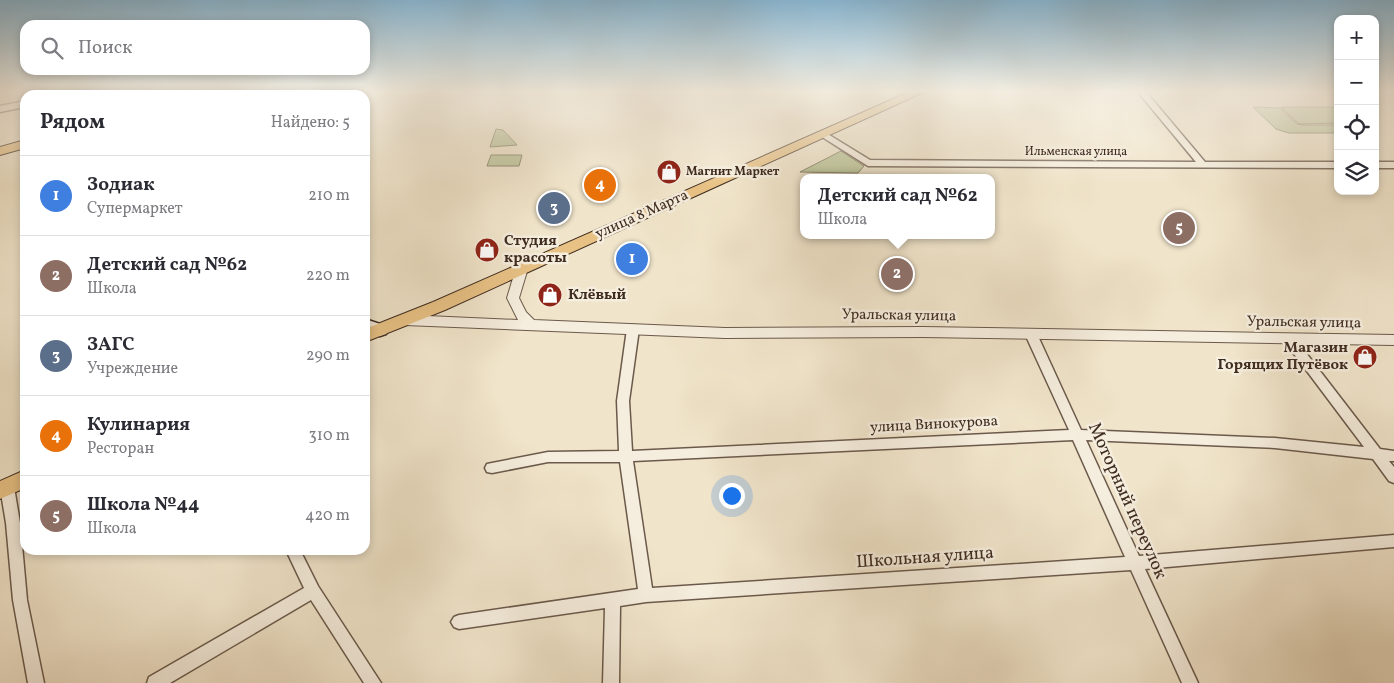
<!DOCTYPE html>
<html lang="ru">
<meta charset="utf-8">
<style>
body{margin:0;font-family:Vollkorn,serif;background:#f2f2f3;color:#2b2b33}
.controls{position:absolute;right:15px;top:15px;display:grid;overflow:hidden;border-radius:10px;box-shadow:0 2px 8px #0003}
.controls button{width:45px;height:45px;display:grid;place-items:center;padding:0;border:0;border-bottom:1px solid #e1e1e2;background:#fff;color:#2b2b33;font:25px sans-serif}
.you{position:absolute;left:731px;top:495px;width:18px;height:18px;margin:-12px;border:4px solid #fff;border-radius:50%;background:#1a73e8;box-shadow:0 0 0 8px #1a73e833}
.badge{display:grid;place-items:center;width:32px;height:32px;border-radius:50%;background:#8f2418;color:#fff;font-size:16px;font-weight:700}
.pin{position:absolute;translate:-50% -50%;border:2px solid #fff;box-shadow:0 1px 5px #0006}
.popup{position:absolute;left:800px;top:174px;width:195px;height:65px;box-sizing:border-box;display:grid;place-content:center;border-radius:10px;background:#fff;filter:drop-shadow(0 1px 4px #0005);font-size:16px;white-space:nowrap;color:#7c7c81}
.popup b{font-size:19px;color:#2b2b33}
.popup::after{content:'';position:absolute;left:50%;top:100%;margin-left:-10px;border:10px solid transparent;border-top-color:#fff}
.list{margin:0;padding:0;list-style:none}
h2{display:flex;justify-content:space-between;align-items:center;height:65px;margin:0;padding:0 20px;font-size:21px}
h2 small{font-size:16px;font-weight:400;color:#7c7c81}
.list li{display:grid;grid-template-columns:32px 1fr auto;gap:15px;align-items:center;box-sizing:border-box;height:80px;padding:0 20px;border-top:1px solid #e1e1e2}
.list b{display:block;font-size:19px;white-space:nowrap}
.list p{margin:0;font-size:16px;white-space:nowrap;color:#7c7c81}
.list em{font-size:16px;font-style:normal;color:#7c7c81}
.icon{flex:none;width:28px;height:28px;fill:none;stroke:currentColor;stroke-width:2;stroke-linecap:round;stroke-linejoin:round}
.map{position:relative;flex:none;width:1394px;height:683px;overflow:hidden}
.search{position:absolute;background:#fff;box-shadow:0 2px 8px #0003;left:20px;top:20px;width:350px;height:55px;display:flex;align-items:center;gap:12px;box-sizing:border-box;padding:0 18px;border-radius:15px;color:#7c7c81;font-size:19px}
.panel{position:absolute;background:#fff;box-shadow:0 2px 8px #0003;left:20px;top:90px;width:350px;height:465px;border-radius:15px}
.map>svg:first-child{display:block}
.green{fill:#bac497;stroke:#7c785c}
.lines{fill:none;stroke-linecap:round;stroke-linejoin:round}
.minor-casing{stroke:#6b5a4b;stroke-width:3}
.tertiary-casing{stroke:#6b5a4b;stroke-width:2}
.secondary-casing{stroke:#3f2c21;stroke-width:3}
.primary-casing{stroke:#3f2c21;stroke-width:2}
.minor{fill:#f5eddd;fill-rule:evenodd}
.tertiary{fill:#f5eddd;fill-rule:evenodd}
.secondary{fill:#f5eddd;fill-rule:evenodd}
.primary{fill:#e8c285;fill-rule:evenodd}
.shaded-wall{fill:#9d735a;stroke:#3f2c21}
.labels{text-anchor:middle;dominant-baseline:central;stroke-width:5;stroke-linejoin:round;paint-order:stroke}
.far-street-label{font-size:12px;fill:#3f2c21;stroke:#f5eddd}
.far-poi-label{font-size:12px;font-weight:bold;fill:#3f2c21;stroke:#f5eddd;text-anchor:start}
.street-label{font-size:15px;fill:#3f2c21;stroke:#f5eddd}
.poi-label{font-size:15px;font-weight:bold;fill:#3f2c21;stroke:#f5eddd;text-anchor:start}
.near-street-label{font-size:18px;fill:#3f2c21;stroke:#f5eddd}
</style>
<div class="map">
<svg width="1394" height="683" viewBox="0 0 1394 683">
<rect width="100%" height="100%" fill="#f0e4ca"/>
<filter id="stains"><feTurbulence type="fractalNoise" baseFrequency=".004" numOctaves="4"/><feColorMatrix values="0 0 0 0 .2 0 0 0 0 .09 0 0 0 0 .02 0 0 0 .5 -.17"/></filter>
<radialGradient id="worn" r=".72"><stop offset=".6" stop-color="#630" stop-opacity="0"/><stop offset="1" stop-color="#630" stop-opacity=".3"/></radialGradient>
<path class="green" d="M 1253,107 L 1280,108 L 1297,124 L 1302,125 L 1338,125 L 1338,133 L 1289,133 L 1276,129 Z
M 1281,107 L 1338,107 L 1338,123 L 1299,124 Z
M 496,129 L 503,130 L 517,145 L 490,147 Z
M 841,151 L 864,166 L 858,173 L 800,172 Z
M 491,155 L 522,155 L 519,166 L 487,166 Z"/>
<g class="lines">
<defs>
<path id="minor" d="M 1138,92 L 1146,92 L 1205,162 L 1338,162 L 1338,168 L 868,166 L 819,135 L 823,133 L 826,133 L 870,160 L 1196,162 Z
M 1375,162 L 1394,162 L 1394,168 L 1375,168 Z
M 633,325 L 639,329 L 629,401 L 632,451 L 1069,430 L 1025,334 L 1031,330 L 1037,334 L 1081,430 L 1275,438 L 1364,447 L 1285,342 L 1283,339 L 1289,335 L 1293,336 L 1380,449 L 1394,451 L 1394,461 L 1389,461 L 1394,467 L 1394,483 L 1389,481 L 1373,459 L 1275,448 L 1086,440 L 1139,556 L 1394,535 L 1394,547 L 1145,569 L 1198,683 L 1182,683 L 1131,570 L 646,602 L 620,606 L 619,683 L 603,683 L 605,608 L 459,629 L 454,627 L 451,622 L 454,617 L 459,615 L 638,589 L 620,462 L 548,462 L 492,473 L 487,472 L 485,468 L 487,464 L 492,463 L 548,452 L 619,451 L 617,401 L 627,329 ZM 1073,440 L 1125,557 L 652,588 L 633,461 Z
M 7,481 L 12,483 L 14,487 L 20,523 L 27,600 L 44,683 L 28,683 L 13,600 L 6,523 L 0,487 L 2,483 Z
M 286,550 L 300,550 L 318,586 L 381,683 L 364,683 L 311,600 L 170,683 L 147,683 L 149,677 L 304,588 Z"/>
<path id="tertiary" d="M 522,264 L 528,268 L 519,298 L 526,312 L 534,320 L 725,328 L 923,327 L 1394,335 L 1394,345 L 923,337 L 725,338 L 405,325 L 398,320 L 405,315 L 518,320 L 507,298 L 516,268 Z"/>
<path id="secondary" d="M 71,92 L 93,92 L 88,95 L 64,95 Z
M 143,92 L 153,92 L 156,95 L 144,95 Z
M 25,101 L 25,107 L 0,112 L 0,106 Z
M 365,319 L 386,326 L 388,330 L 386,334 L 380,336 L 365,331 Z"/>
<path id="primary" d="M 200,92 L 223,92 L 219,95 L 198,95 Z
M 909,92 L 924,92 L 445,310 L 365,342 L 365,329 L 433,302 Z
M 25,140 L 25,148 L 0,155 L 0,147 Z
M 25,470 L 25,488 L 0,499 L 0,481 Z"/>
</defs>
<use href="#minor" class="minor-casing"/>
<use href="#tertiary" class="tertiary-casing"/>
<use href="#secondary" class="secondary-casing"/>
<use href="#primary" class="primary-casing"/>
<use href="#minor" class="minor"/>
<use href="#tertiary" class="tertiary"/>
<use href="#secondary" class="secondary"/>
<use href="#primary" class="primary"/>
</g>
<path class="shaded-wall" d="M 324,92 L 343,92 L 332,95 L 325,95 Z"/>
<linearGradient id="sky" x2="0" y2="1"><stop stop-color="#89b8d5"/><stop offset="0.49" stop-color="#f8f3e7"/><stop offset="1" stop-color="#f8f3e7" stop-opacity="0"/></linearGradient>
<rect width="1394" height="187" fill="url(#sky)"/>
<defs>
<symbol id="shop-disc" viewBox="-11 -11 22 22"><circle r="9.5" fill="#8f2418" stroke="#f5eddd"/><path d="M-5-2.5h2.3a2.7 3.5 0 0 1 5.4 0H5L5.5 6h-11ZM-1.5-2.5h3a1.5 2.3 0 0 0-3 0Z" fill="#fff"/></symbol>
</defs>
<g fill-rule="evenodd">
<use href="#shop-disc" x="655" y="158" width="28" height="28"/>
<use href="#shop-disc" x="473" y="236" width="28" height="28"/>
<use href="#shop-disc" x="536" y="281" width="28" height="28"/>
<use href="#shop-disc" x="1351" y="343" width="28" height="28"/>
</g>
<g class="labels">
<g class="far-street-label">
<text x="1076" y="152">Ильменская улица</text>
</g>
<g class="far-poi-label">
<text x="686" y="172">Магнит Маркет</text>
</g>
<g class="street-label">
<text transform="translate(642 215) rotate(-24)">улица 8 Марта</text>
<text transform="translate(899 316) rotate(1)">Уральская улица</text>
<text transform="translate(1304 323) rotate(1)">Уральская улица</text>
<text transform="translate(934 425) rotate(-3)">улица Винокурова</text>
</g>
<g class="poi-label">
<text x="504" y="241">Студия<tspan x="504" dy="17">красоты</tspan></text>
<text x="568" y="295">Клёвый</text>
<text x="1348" y="348" text-anchor="end">Магазин<tspan x="1348" dy="17">Горящих Путёвок</tspan></text>
</g>
<g class="near-street-label">
<text transform="translate(1127 501) rotate(66)">Моторный переулок</text>
<text transform="translate(925 558) rotate(-4)">Школьная улица</text>
</g>
</g>
<rect width="100%" height="100%" filter="url(#stains)"/>
<rect width="100%" height="100%" fill="url(#worn)"/>
</svg>
<div class="controls">
<button>+</button>
<button>−</button>
<button><svg class="icon" aria-label="locate" viewBox="0 0 24 24"><circle cx="12" cy="12" r="6"/><path d="M12 2v4M12 18v4M2 12h4M18 12h4"/></svg></button>
<button><svg class="icon" aria-label="layers" viewBox="0 0 24 24"><path d="M12 4l9 5-9 5-9-5zM3 14l9 5 9-5"/></svg></button>
</div>
<div class="you"></div>
<div class="pin badge" style="left:632px;top:259px;background:#3f7fe0">1</div>
<div class="pin badge" style="left:897px;top:274px;background:#8d6e63">2</div>
<div class="popup"><b>Детский сад №62</b>Школа</div>
<div class="pin badge" style="left:554px;top:208px;background:#5c6f8a">3</div>
<div class="pin badge" style="left:600px;top:185px;background:#e8710a">4</div>
<div class="pin badge" style="left:1179px;top:228px;background:#8d6e63">5</div>
<div class="search"><svg class="icon" aria-label="search" viewBox="0 0 24 24"><circle cx="10" cy="10" r="6"/><path d="M15 15l6 6"/></svg>Поиск</div>
<section class="panel">
<h2>Рядом<small>Найдено: 5</small></h2>
<ul class="list">
<li><span class="badge" style="background:#3f7fe0">1</span><div><b>Зодиак</b><p>Супермаркет</p></div><em>210 m</em></li>
<li><span class="badge" style="background:#8d6e63">2</span><div><b>Детский сад №62</b><p>Школа</p></div><em>220 m</em></li>
<li><span class="badge" style="background:#5c6f8a">3</span><div><b>ЗАГС</b><p>Учреждение</p></div><em>290 m</em></li>
<li><span class="badge" style="background:#e8710a">4</span><div><b>Кулинария</b><p>Ресторан</p></div><em>310 m</em></li>
<li><span class="badge" style="background:#8d6e63">5</span><div><b>Школа №44</b><p>Школа</p></div><em>420 m</em></li>
</ul>
</section>
</div>
